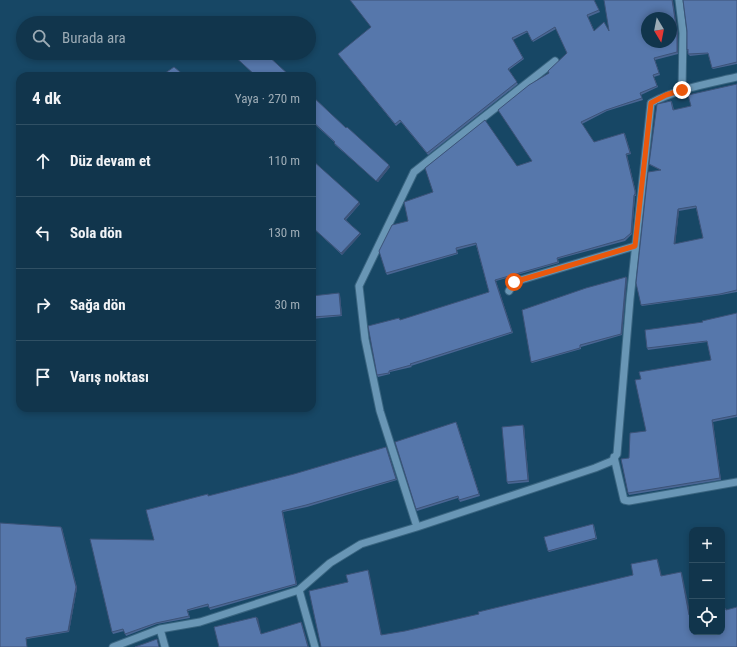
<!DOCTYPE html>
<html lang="tr">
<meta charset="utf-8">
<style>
body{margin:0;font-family:"Roboto Condensed",sans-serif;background:#1a3d53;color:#f1f3f6}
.controls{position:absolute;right:12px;bottom:12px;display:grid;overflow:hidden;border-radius:8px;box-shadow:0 2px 6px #0003}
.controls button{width:36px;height:36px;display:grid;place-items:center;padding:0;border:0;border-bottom:1px solid #305064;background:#11354c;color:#f1f3f6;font:20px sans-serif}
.compass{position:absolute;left:641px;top:12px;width:36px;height:36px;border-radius:50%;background:#11354c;box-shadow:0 2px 6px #0003;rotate:170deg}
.stop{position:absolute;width:12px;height:12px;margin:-9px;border:3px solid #ea580c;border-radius:50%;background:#fff}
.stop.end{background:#ea580c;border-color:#fff;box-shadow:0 1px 4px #0008}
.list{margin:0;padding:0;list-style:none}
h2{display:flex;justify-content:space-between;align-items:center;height:52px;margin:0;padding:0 16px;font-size:17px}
h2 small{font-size:13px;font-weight:400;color:#9cabb5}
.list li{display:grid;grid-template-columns:26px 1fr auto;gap:12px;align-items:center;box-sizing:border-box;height:72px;padding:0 16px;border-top:1px solid #305064}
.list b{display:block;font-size:15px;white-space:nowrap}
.list em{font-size:13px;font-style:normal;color:#9cabb5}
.icon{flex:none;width:22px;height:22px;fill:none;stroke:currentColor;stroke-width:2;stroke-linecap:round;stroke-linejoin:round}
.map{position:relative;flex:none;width:737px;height:647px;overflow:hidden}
.search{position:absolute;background:#11354c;box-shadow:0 2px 6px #0003;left:16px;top:16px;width:300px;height:44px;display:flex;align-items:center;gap:10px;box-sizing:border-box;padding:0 14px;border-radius:22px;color:#9cabb5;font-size:15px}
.panel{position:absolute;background:#11354c;box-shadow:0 2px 6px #0003;left:16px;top:72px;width:300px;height:340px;border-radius:12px}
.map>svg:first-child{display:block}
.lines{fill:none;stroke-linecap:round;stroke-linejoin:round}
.minor-casing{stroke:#3a6580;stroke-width:9}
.minor{stroke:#6996b5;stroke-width:7}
.wall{fill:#4a6693;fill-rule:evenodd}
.shaded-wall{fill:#3c5378}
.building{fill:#5677ab;stroke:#3c5378;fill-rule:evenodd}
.route{stroke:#ea580c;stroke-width:5}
</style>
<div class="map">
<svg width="737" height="647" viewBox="0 0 737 647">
<rect width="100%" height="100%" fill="#174765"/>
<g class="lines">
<defs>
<path id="minor" d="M 679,0 L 683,33 L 682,90
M 509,291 L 514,282 L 635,246
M 614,457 L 624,500 L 629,501 L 737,482
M 417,527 L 380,411 L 365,339 L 359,286 L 414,172 L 555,61
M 299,590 L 315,647
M 160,629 L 165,647
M 113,647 L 160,629 L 200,622 L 299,590 L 330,563 L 361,544 L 417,527 L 595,468 L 612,461 L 617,454 L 630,299 L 651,103 C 677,89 707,84 737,77"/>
</defs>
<use href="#minor" class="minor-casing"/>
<use href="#minor" class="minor"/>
</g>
<path class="wall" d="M 594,0 L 600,12 L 588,17 L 594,30 L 678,33 L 678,54 L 655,60 L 660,75 L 654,77 L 658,87 L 641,95 L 643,100 L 607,111 L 582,124 L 594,142 L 624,133 L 625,134 L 631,154 L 627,155 L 636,193 L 636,196 L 635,196 L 632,234 L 625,241 L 558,259 L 559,263 L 496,281 L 513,333 L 411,366 L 412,367 L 390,372 L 390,374 L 378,377 L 377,375 L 401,320 L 489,292 L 476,245 L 457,250 L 458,254 L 387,275 L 386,273 L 408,221 L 517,166 L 532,161 L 549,73 L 567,53 L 556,29 L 533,42 L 528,32 L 513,40 L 524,59 L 509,70 L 518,84 L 428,155 L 401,122 L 396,126 L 338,54 Z
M 737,0 L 737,64 L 713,69 L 712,68 L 708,54 L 690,56 L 688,54 L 688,51 L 687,50 Z
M 737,84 L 737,292 L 721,295 L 642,306 L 641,305 L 660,170 L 650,165 L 649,164 L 671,101 L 672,102 L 674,110 L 691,106 ZM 696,208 L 703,238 L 675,244 L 679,211 Z
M 312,96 L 346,128 L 390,167 L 378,182 L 335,145 L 334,143 L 334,142 L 312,122 Z
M 312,160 L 360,204 L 346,220 L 361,234 L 342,255 L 312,227 Z
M 627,278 L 622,335 L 581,347 L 581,349 L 532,363 L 531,362 Z
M 340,295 L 342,316 L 312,319 L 312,296 Z
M 737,313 L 737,417 L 713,422 L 721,480 L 629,495 L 628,493 L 629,458 L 646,431 L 711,360 L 707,342 L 648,350 L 647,348 L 703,322 Z
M 457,424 L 480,496 L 460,502 L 458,498 L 417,511 L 416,509 Z
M 524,426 L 529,482 L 508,484 L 507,482 Z
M 387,449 L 397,480 L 307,507 L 283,512 L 297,585 L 210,610 L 209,606 L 188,611 L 190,618 L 157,624 L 126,636 L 124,631 L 113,634 L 112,632 L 154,540 L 209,496 L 294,474 Z
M 594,525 L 597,539 L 549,552 L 548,551 Z
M 62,528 L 77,588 L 69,632 L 27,639 L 0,647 Z"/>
<path class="shaded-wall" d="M 672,0 L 673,0 L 678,33 L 678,54 L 677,52 Z
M 624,133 L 625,134 L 631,154 L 630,153 Z
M 626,154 L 627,155 L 636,193 L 636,196 L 635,194 Z
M 389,165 L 390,167 L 378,182 L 376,181 Z
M 634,195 L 635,196 L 632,234 L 631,233 Z
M 359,202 L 360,204 L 345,220 L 344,219 Z
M 678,209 L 679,211 L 675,246 L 674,244 Z
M 360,233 L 361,234 L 342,255 L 341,253 Z
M 626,277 L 627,278 L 622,335 L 621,334 Z
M 495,280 L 496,281 L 513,333 L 512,332 Z
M 339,293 L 340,295 L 342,316 L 341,315 Z
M 712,420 L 713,422 L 721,480 L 720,478 Z
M 456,422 L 457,424 L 480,496 L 479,494 Z
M 523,425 L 524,426 L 529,482 L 528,480 Z
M 386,447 L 387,449 L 397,480 L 396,479 Z
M 282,511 L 283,512 L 297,585 L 296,584 Z
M 61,527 L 62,528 L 77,588 L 69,632 L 68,631 Z
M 657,559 L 658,560 L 662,577 L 661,576 Z
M 368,570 L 369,571 L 382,636 L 381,635 Z
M 681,572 L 682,573 L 691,617 L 689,615 Z
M 256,617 L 258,618 L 262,636 L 261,634 Z
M 301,622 L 302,623 L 309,647 L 308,647 Z"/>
<path class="building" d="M 350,0 L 594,0 L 599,10 L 587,15 L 594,31 L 604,22 L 609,31 L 604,0 L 672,0 L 677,32 L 677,52 L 654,58 L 659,73 L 653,75 L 657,86 L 640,93 L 642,98 L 606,110 L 581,122 L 594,142 L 624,133 L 630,153 L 626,154 L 635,191 L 635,194 L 634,195 L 631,233 L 624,239 L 557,258 L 558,262 L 495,280 L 512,332 L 410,364 L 411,365 L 389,371 L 389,373 L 377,375 L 368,326 L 399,318 L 400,320 L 489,292 L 476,243 L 456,248 L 457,253 L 386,273 L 379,251 L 392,225 L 408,221 L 404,202 L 433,192 L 425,168 L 485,120 L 517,166 L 532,161 L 498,110 L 529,85 L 549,73 L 548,71 L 567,53 L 555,27 L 532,41 L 527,31 L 512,38 L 523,58 L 508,69 L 517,82 L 427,153 L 400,120 L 395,124 L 338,54 L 371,27 ZM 647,18 L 671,18 L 671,42 L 647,42 Z
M 683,0 L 737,0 L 737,62 L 712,68 L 708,53 L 688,54 L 688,49 L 687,50 L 687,31 Z
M 231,53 L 265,53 L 290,76 L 256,76 Z
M 174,67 L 185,76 L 161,76 Z
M 737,84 L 737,290 L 720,294 L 641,305 L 636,283 L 648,172 L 661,170 L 649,164 L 657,104 L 671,101 L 673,110 L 691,106 L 688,95 ZM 696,206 L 703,238 L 674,244 L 678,209 Z
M 312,96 L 346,128 L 347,127 L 389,165 L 376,181 L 334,143 L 335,142 L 312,121 Z
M 312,160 L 359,202 L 344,219 L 360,233 L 341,253 L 312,227 Z
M 626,277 L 621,334 L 580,345 L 580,348 L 531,362 L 522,310 L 586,288 Z
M 339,293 L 341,315 L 312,317 L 312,296 Z
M 737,313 L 737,415 L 712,420 L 720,478 L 628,493 L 621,459 L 629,458 L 630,433 L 646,431 L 635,380 L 641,379 L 639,372 L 711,360 L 707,341 L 647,348 L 645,330 L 703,322 L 702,321 Z
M 456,422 L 479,494 L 459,500 L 458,496 L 416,509 L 395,442 Z
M 523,425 L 528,480 L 507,482 L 502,427 Z
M 386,447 L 396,479 L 306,505 L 282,511 L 296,584 L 209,608 L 208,604 L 187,610 L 189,616 L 156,623 L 125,634 L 123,629 L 112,632 L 90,539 L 154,540 L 146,510 L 208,494 L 208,496 L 294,474 Z
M 0,523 L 61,527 L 76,587 L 68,631 L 26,638 L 27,647 L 0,647 Z
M 593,524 L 596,538 L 548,551 L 544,537 Z
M 657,559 L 661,576 L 681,572 L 689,615 L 692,615 L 692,632 L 722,632 L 722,609 L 725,608 L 726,610 L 737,607 L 737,647 L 321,647 L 309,591 L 348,582 L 346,575 L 368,570 L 381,635 L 405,631 L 479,614 L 478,612 L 633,575 L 631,564 Z
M 256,617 L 261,634 L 301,622 L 308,647 L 219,647 L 214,627 Z
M 157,639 L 159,647 L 135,647 Z"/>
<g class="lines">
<path class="route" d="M 514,282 L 635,246 L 651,103 L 666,95 L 682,90"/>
</g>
</svg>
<div class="controls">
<button>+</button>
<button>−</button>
<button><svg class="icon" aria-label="locate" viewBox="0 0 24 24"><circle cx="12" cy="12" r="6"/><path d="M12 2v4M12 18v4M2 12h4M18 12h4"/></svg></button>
</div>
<svg class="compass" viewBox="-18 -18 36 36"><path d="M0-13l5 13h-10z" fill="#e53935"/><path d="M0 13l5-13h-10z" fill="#9cabb5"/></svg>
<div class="stop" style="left:514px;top:282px"></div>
<div class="stop end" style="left:682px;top:90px"></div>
<div class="search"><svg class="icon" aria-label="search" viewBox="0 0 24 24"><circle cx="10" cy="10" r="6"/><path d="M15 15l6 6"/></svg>Burada ara</div>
<section class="panel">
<h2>4 dk<small>Yaya · 270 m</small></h2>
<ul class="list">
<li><svg class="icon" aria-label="ahead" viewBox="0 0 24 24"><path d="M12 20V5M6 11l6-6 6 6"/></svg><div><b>Düz devam et</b></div><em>110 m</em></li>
<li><svg class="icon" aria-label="left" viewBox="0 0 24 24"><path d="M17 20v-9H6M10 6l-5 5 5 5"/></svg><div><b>Sola dön</b></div><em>130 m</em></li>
<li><svg class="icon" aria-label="right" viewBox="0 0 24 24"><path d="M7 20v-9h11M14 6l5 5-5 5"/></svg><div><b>Sağa dön</b></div><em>30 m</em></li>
<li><svg class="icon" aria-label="arrive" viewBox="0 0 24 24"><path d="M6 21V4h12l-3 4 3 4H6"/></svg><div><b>Varış noktası</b></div></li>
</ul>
</section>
</div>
